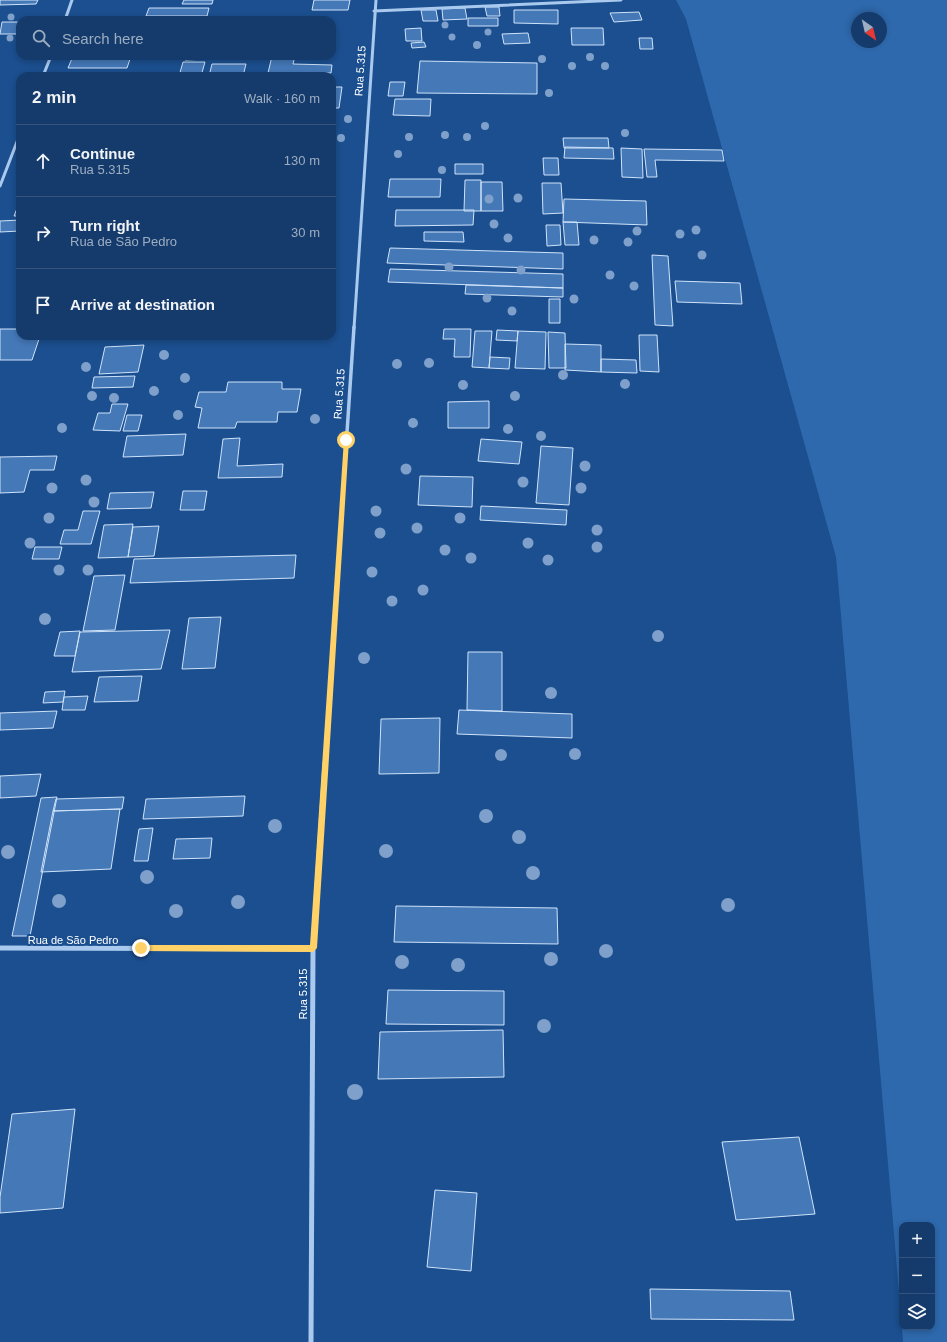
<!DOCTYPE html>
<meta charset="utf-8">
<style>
body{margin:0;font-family:Helvetica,sans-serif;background:#1d4271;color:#f1f3f6}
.controls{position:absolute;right:12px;bottom:12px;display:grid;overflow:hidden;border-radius:8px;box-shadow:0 2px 6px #0003}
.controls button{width:36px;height:36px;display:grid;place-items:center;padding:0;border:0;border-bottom:1px solid #33557e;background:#143b6b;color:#f1f3f6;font:20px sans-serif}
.compass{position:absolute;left:851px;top:12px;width:36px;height:36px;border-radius:50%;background:#143b6b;box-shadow:0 2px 6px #0003;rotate:146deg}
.stop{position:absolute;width:12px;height:12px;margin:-9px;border:3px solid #ffd166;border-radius:50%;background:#fff}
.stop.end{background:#ffd166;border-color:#fff;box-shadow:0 1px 4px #0008}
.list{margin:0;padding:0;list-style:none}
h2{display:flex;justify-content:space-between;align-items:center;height:52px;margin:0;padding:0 16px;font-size:17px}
h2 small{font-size:13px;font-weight:400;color:#9dadc1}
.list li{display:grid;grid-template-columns:26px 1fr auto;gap:12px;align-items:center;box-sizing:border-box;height:72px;padding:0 16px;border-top:1px solid #33557e}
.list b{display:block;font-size:15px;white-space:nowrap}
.list p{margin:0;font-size:13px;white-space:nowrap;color:#9dadc1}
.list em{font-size:13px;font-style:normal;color:#9dadc1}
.icon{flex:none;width:22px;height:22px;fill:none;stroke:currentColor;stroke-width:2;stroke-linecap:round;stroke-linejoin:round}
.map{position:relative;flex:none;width:947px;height:1342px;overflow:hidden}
.search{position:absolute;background:#143b6b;box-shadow:0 2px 6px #0003;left:16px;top:16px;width:320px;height:44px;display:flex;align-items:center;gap:10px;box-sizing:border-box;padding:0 14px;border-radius:12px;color:#9dadc1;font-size:15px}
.panel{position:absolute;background:#143b6b;box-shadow:0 2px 6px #0003;left:16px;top:72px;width:320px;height:268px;border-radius:12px}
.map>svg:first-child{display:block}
.green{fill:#2e69ad;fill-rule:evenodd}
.building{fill:#4478b7;stroke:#cfe3fa}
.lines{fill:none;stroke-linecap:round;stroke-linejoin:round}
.minor-far2{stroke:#a9c9ee;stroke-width:3}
.minor-far1{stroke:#a9c9ee;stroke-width:3.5}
.minor{stroke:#a9c9ee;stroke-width:5}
.tree{fill:#7ea0ca}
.route{fill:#ffd166}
.labels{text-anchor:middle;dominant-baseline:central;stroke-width:4;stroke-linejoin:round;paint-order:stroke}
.street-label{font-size:11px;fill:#fff;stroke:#1b4f8f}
</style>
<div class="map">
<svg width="947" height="1342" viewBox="0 0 947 1342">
<rect width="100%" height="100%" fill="#1b4f8f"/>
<path class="green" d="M 676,0 L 947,0 L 947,1342 L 903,1342 L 902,1327 L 932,1327 L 932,1225 L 902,1225 L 902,1327 L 836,557 L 686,19 ZM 857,18 L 881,18 L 881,42 L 857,42 Z"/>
<path class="building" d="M 0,0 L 38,0 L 36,4 L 0,5 Z
M 184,0 L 213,0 L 212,4 L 182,4 Z
M 314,0 L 350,0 L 348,10 L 312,10 Z
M 485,7 L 499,7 L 500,16 L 487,16 Z
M 149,8 L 209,8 L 207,16 L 146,16 Z
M 465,8 L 467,19 L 443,20 L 442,9 Z
M 421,10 L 436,10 L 438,21 L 423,21 Z
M 514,10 L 558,10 L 558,24 L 514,23 Z
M 639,12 L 642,20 L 614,22 L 610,13 Z
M 468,18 L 498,18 L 498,26 L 468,26 Z
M 2,22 L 20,22 L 20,34 L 0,34 Z
M 421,28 L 422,41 L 406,41 L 405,29 Z
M 571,28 L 603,28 L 604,45 L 572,45 Z
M 528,33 L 530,43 L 504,44 L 502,34 Z
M 639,38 L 652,38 L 653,49 L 640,49 Z
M 424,42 L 426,47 L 412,48 L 411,43 Z
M 73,56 L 131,56 L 127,68 L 68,68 Z
M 186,56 L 208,56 L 208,59 L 185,60 Z
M 272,56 L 295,56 L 293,64 L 332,65 L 331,73 L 268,73 Z
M 420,61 L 537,63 L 537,94 L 417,93 Z
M 183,62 L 205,62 L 201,76 L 179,76 Z
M 212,64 L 246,64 L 243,76 L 209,76 Z
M 390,82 L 405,82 L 403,96 L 388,96 Z
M 332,87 L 342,87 L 339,108 L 332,108 Z
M 395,99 L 431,99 L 430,116 L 393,115 Z
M 563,138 L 608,138 L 609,148 L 564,148 Z
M 565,147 L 613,148 L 614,159 L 564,158 Z
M 621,148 L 642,149 L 643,178 L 622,177 Z
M 644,149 L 722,150 L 724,161 L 655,160 L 657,177 L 647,177 Z
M 543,158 L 558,158 L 559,175 L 544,175 Z
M 455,164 L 483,164 L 483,174 L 455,174 Z
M 390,179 L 441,179 L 440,197 L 388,197 Z
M 465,180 L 481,180 L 481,211 L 464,211 Z
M 481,182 L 502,182 L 503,211 L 481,211 Z
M 542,183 L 561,183 L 563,213 L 543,214 Z
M 564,199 L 646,201 L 647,225 L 563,222 Z
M 20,201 L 20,216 L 14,216 Z
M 396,210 L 474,210 L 473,225 L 395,226 Z
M 20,220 L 20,231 L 0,232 L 0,221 Z
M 563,222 L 577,222 L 579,245 L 565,245 Z
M 546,225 L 560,225 L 561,245 L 547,246 Z
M 424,232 L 463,232 L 464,242 L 424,241 Z
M 390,248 L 563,253 L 563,269 L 387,263 Z
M 652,255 L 668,256 L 673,326 L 655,325 Z
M 390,269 L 563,274 L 563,288 L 388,282 Z
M 675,281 L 740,283 L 742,304 L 677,302 Z
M 466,285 L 563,288 L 563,297 L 465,294 Z
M 549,299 L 560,299 L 560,323 L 549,323 Z
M 0,329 L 20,329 L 20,336 L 40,336 L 32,360 L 0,360 Z
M 444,329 L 471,329 L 470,357 L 454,357 L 455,339 L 443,339 Z
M 497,330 L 518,331 L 517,341 L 496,340 Z
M 475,331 L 492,331 L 489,368 L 472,367 Z
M 518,331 L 546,332 L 545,369 L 515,368 Z
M 548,332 L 565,333 L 566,368 L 549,368 Z
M 639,335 L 657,335 L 659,372 L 640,371 Z
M 565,344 L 601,345 L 601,372 L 565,370 Z
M 144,345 L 138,372 L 99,374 L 105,347 Z
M 490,357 L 510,358 L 509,369 L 489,368 Z
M 601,359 L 636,360 L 637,373 L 601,372 Z
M 135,376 L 133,387 L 92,388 L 94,377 Z
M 228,382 L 282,382 L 282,389 L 301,389 L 297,412 L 278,412 L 277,422 L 237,422 L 235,428 L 198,428 L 202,408 L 195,407 L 199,392 L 226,392 Z
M 489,401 L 489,428 L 448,428 L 448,402 Z
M 112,404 L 128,404 L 120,431 L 93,430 L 98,413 L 110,413 Z
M 127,415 L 142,415 L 138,431 L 123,431 Z
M 186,434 L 183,455 L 123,457 L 127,436 Z
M 240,438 L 237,466 L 283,464 L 282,477 L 218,478 L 223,439 Z
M 481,439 L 522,442 L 519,464 L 478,461 Z
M 541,446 L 573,448 L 569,505 L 536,503 Z
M 57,456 L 54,470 L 30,470 L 24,492 L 0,493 L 0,457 Z
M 420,476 L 473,477 L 472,507 L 418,505 Z
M 183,491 L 207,491 L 204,510 L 180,510 Z
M 154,492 L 151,508 L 107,509 L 110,493 Z
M 481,506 L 567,510 L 566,525 L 480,520 Z
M 83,511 L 100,511 L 91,544 L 60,544 L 64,530 L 78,530 Z
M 133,524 L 128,557 L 98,558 L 104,525 Z
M 159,526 L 154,556 L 128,557 L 133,527 Z
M 35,547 L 62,547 L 59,559 L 32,559 Z
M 296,555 L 294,578 L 130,583 L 134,559 Z
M 125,575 L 115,630 L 83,631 L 94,576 Z
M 221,617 L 215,668 L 182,669 L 189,618 Z
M 170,630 L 161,669 L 72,672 L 80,632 Z
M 80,631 L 75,656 L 54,656 L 60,632 Z
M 468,652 L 502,652 L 502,711 L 467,710 Z
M 142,676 L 138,701 L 94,702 L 99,677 Z
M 65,691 L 63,702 L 43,703 L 45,692 Z
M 88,696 L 85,710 L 62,710 L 64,697 Z
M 459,710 L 572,714 L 572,738 L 457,734 Z
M 57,711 L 53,728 L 0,730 L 0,713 Z
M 440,718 L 439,773 L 379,774 L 381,719 Z
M 41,774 L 36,796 L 0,798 L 0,776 Z
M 245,796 L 243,816 L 143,819 L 146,799 Z
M 57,797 L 30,936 L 12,936 L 41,798 Z
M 124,797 L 122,809 L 53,811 L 56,799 Z
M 120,809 L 111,869 L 41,872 L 53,811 Z
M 153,828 L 148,861 L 134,861 L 139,829 Z
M 212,838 L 210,858 L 173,859 L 176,839 Z
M 396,906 L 557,908 L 558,944 L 394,942 Z
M 388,990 L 504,991 L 504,1025 L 386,1024 Z
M 503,1030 L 504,1077 L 378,1079 L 380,1032 Z
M 75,1109 L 63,1208 L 0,1213 L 0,1197 L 12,1114 Z
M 799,1137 L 815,1214 L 736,1220 L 722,1142 Z
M 435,1190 L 477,1193 L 471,1271 L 427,1267 Z
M 650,1289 L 790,1291 L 794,1320 L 651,1319 Z"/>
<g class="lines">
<path class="minor-far2" d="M 374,11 L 621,0
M 65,20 L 72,0
M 43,76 L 51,56
M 0,186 L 20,134
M 354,328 L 376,0"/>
<path class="minor-far1" d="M 325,764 L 354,327"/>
<path class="minor" d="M 0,948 L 313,949
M 311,1342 L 313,949 L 325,763"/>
</g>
<g class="tree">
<circle cx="11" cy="17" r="3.5"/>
<circle cx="445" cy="25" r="3.5"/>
<circle cx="488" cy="32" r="3.5"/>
<circle cx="452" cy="37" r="3.5"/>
<circle cx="10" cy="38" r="3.5"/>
<circle cx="477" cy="45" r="4"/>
<circle cx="590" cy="57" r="4"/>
<circle cx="542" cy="59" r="4"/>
<circle cx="572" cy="66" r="4"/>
<circle cx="605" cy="66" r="4"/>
<circle cx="549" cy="93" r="4"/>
<circle cx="348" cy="119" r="4"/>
<circle cx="485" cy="126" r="4"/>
<circle cx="625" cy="133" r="4"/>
<circle cx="445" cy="135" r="4"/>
<circle cx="409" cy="137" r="4"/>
<circle cx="467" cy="137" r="4"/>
<circle cx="341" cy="138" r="4"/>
<circle cx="398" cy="154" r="4"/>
<circle cx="442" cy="170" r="4"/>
<circle cx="518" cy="198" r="4.5"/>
<circle cx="489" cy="199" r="4.5"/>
<circle cx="494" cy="224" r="4.5"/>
<circle cx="696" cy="230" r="4.5"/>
<circle cx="637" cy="231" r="4.5"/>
<circle cx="680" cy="234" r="4.5"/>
<circle cx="508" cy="238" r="4.5"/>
<circle cx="594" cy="240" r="4.5"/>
<circle cx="628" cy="242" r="4.5"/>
<circle cx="702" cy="255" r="4.5"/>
<circle cx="449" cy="267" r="4.5"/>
<circle cx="521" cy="270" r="4.5"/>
<circle cx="610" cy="275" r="4.5"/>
<circle cx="634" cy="286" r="4.5"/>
<circle cx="487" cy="298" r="4.5"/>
<circle cx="574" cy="299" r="4.5"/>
<circle cx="512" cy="311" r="4.5"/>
<circle cx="164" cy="355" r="5"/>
<circle cx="429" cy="363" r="5"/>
<circle cx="397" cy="364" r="5"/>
<circle cx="86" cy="367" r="5"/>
<circle cx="563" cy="375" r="5"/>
<circle cx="185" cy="378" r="5"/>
<circle cx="625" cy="384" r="5"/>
<circle cx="463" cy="385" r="5"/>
<circle cx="154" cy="391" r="5"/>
<circle cx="92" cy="396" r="5"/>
<circle cx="515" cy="396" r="5"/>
<circle cx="114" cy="398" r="5"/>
<circle cx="178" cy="415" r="5"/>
<circle cx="315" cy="419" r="5"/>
<circle cx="413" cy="423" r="5"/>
<circle cx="62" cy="428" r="5"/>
<circle cx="508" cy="429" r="5"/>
<circle cx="541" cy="436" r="5"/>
<circle cx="585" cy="466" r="5.5"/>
<circle cx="406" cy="469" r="5.5"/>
<circle cx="86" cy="480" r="5.5"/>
<circle cx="523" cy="482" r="5.5"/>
<circle cx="52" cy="488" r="5.5"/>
<circle cx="581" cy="488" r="5.5"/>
<circle cx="94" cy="502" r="5.5"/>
<circle cx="376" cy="511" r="5.5"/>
<circle cx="49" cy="518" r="5.5"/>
<circle cx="460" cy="518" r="5.5"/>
<circle cx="417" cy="528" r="5.5"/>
<circle cx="597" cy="530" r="5.5"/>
<circle cx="380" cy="533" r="5.5"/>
<circle cx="30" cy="543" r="5.5"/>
<circle cx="528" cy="543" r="5.5"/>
<circle cx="597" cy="547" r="5.5"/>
<circle cx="445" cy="550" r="5.5"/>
<circle cx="471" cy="558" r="5.5"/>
<circle cx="548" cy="560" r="5.5"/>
<circle cx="59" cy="570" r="5.5"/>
<circle cx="88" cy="570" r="5.5"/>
<circle cx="372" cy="572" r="5.5"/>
<circle cx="423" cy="590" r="5.5"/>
<circle cx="392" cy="601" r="5.5"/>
<circle cx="45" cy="619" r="6"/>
<circle cx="658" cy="636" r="6"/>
<circle cx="364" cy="658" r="6"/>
<circle cx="551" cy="693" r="6"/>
<circle cx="575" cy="754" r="6"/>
<circle cx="501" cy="755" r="6"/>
<circle cx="486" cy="816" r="7"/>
<circle cx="275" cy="826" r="7"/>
<circle cx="519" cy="837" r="7"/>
<circle cx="386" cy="851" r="7"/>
<circle cx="8" cy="852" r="7"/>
<circle cx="533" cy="873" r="7"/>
<circle cx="147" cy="877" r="7"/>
<circle cx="59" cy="901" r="7"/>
<circle cx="238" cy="902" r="7"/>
<circle cx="728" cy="905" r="7"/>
<circle cx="176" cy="911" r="7"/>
<circle cx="606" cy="951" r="7"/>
<circle cx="551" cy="959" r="7"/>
<circle cx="402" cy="962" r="7"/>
<circle cx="458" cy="965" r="7"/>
<circle cx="544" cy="1026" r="7"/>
<circle cx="355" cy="1092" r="8"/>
</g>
<path class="route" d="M 344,439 L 349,440 L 317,948 L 313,952 L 138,951 L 137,948 L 141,945 L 310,945 Z"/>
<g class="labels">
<g class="street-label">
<text transform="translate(360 71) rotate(-86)">Rua 5.315</text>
<text transform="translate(339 394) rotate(-86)">Rua 5.315</text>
<text x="73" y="940">Rua de São Pedro</text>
<text transform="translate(303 994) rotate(-90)">Rua 5.315</text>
</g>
</g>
</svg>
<div class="controls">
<button>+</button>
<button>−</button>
<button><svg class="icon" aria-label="layers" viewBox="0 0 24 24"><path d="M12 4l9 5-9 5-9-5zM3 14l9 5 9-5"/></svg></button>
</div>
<svg class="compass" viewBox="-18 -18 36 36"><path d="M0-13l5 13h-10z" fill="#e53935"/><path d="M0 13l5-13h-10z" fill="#9dadc1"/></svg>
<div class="stop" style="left:346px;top:440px"></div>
<div class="stop end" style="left:141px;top:948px"></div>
<div class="search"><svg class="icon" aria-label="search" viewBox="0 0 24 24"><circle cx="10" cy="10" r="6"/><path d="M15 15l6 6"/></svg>Search here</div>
<section class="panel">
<h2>2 min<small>Walk · 160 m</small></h2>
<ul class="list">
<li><svg class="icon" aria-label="ahead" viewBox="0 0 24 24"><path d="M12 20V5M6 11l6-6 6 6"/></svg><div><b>Continue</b><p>Rua 5.315</p></div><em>130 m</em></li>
<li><svg class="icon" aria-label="right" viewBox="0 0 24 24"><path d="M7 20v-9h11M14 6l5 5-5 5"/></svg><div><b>Turn right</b><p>Rua de São Pedro</p></div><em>30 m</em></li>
<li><svg class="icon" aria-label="arrive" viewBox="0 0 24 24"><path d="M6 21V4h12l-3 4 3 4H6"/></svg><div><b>Arrive at destination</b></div></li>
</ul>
</section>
</div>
